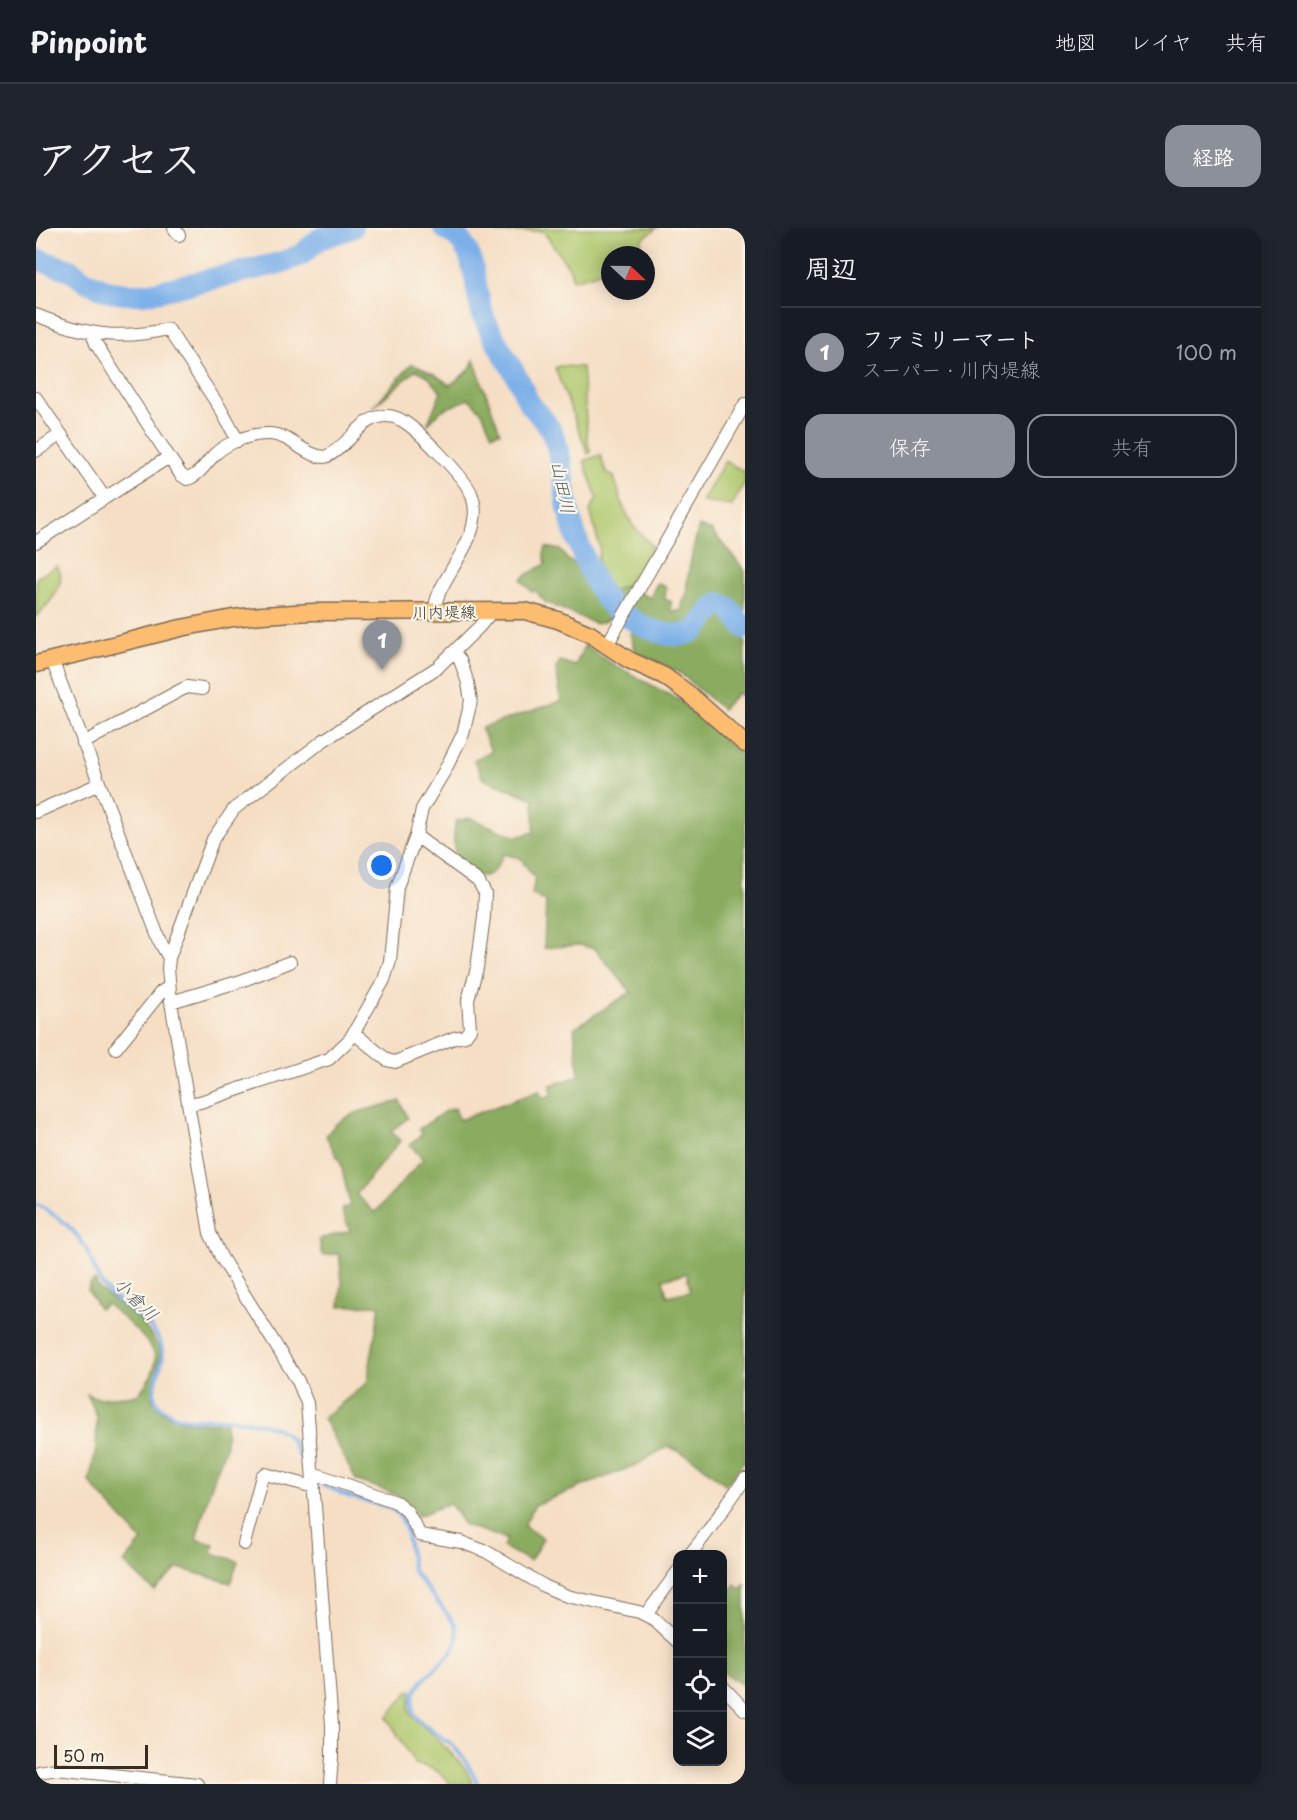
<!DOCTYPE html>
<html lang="ja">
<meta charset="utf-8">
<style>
body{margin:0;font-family:"Playpen Sans","Klee One",sans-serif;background:#20242c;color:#f1f3f6}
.controls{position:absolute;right:18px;bottom:18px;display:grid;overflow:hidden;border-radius:12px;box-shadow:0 3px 15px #0003}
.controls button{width:54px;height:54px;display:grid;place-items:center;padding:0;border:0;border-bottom:2px solid #363941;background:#171b24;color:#f1f3f6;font:30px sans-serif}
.compass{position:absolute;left:565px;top:18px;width:54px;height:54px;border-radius:50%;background:#171b24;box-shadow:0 3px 15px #0003;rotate:112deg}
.scale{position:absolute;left:18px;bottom:15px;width:94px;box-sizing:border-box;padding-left:6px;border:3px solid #3b2a1e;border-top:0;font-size:16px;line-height:21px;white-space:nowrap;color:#3b2a1e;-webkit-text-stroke:4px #fbf7ec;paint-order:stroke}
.you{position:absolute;left:346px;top:638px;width:21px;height:21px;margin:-15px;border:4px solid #fff;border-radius:50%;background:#1a73e8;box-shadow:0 0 0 9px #1a73e833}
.badge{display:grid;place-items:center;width:39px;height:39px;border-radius:50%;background:#8c9099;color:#fff;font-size:20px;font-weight:700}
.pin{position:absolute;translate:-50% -50px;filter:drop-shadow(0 2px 3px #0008)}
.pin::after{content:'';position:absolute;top:32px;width:21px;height:18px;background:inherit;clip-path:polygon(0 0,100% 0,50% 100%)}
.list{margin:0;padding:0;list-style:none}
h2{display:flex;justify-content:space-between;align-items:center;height:78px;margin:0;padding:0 24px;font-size:26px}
h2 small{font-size:20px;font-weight:400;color:#9ea1a6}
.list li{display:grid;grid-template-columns:39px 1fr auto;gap:18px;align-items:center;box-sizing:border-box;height:90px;padding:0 24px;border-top:2px solid #363941}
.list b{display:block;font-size:22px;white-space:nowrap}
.list p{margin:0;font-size:20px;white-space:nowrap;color:#9ea1a6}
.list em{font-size:20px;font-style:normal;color:#9ea1a6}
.actions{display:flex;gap:12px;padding:18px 24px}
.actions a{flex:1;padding:14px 0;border:2px solid #8c9099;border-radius:18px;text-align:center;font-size:21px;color:#8c9099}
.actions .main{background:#8c9099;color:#fff}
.icon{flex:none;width:33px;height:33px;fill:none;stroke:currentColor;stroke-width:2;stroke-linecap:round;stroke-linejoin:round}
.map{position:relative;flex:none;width:709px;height:1556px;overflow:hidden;border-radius:18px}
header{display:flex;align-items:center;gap:36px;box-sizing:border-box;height:84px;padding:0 30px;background:#171b24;border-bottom:2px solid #363941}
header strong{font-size:28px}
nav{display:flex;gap:33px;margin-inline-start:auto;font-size:21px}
.intro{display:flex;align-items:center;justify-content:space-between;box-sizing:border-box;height:144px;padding:0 36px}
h1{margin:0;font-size:42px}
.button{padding:15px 27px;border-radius:18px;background:#8c9099;color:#fff;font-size:21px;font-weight:700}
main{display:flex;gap:36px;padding:0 36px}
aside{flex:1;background:#171b24;border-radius:18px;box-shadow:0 3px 15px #0003}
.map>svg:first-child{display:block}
.green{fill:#afc76c;stroke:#757845;stroke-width:1.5}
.forest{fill:#8bac60;stroke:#636b3f;stroke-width:1.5;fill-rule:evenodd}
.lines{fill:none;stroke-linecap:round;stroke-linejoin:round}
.stream{stroke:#7db0e9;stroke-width:4}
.river{stroke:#7db0e9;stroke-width:22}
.minor-casing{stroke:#7c6958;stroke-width:14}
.major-casing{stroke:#7c6958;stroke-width:19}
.minor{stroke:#fff;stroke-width:12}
.major{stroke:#fcbd6f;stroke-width:16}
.labels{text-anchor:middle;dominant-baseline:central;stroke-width:4.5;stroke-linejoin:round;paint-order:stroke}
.street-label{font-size:16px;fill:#3b2a1e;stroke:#fbf7ec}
.water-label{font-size:18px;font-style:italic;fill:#525965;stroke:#fbf7ec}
</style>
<header>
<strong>Pinpoint</strong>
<nav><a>地図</a><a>レイヤ</a><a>共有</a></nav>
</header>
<div class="intro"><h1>アクセス</h1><a class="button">経路</a></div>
<main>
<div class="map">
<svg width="709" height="1556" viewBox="0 0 709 1556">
<rect width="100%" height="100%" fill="#fbf7ec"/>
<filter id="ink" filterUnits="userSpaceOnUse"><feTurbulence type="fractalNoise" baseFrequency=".0167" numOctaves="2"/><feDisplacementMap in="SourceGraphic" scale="12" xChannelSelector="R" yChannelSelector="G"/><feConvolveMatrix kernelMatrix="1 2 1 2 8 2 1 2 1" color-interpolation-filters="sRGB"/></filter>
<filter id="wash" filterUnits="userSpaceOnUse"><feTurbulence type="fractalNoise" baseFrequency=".008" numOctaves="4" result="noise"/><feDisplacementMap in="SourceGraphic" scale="24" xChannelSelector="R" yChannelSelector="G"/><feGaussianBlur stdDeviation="1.35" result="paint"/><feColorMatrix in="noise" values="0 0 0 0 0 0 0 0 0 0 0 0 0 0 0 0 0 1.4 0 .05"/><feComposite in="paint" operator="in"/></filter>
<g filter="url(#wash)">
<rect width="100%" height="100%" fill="#f5dec4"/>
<path class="green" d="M 454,0 L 621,0 L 606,11 L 602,26 L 574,27 L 574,41 L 537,52 L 534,41 L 507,3 L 463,5 Z
M 523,138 L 546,139 L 552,217 L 555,224 L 552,226 L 519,140 Z
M 564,227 L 570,244 L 578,249 L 587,278 L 597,298 L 616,318 L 602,343 L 596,347 L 590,357 L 576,364 C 569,351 557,335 564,321 L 554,282 L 561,270 L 548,233 Z
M 689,233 L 709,244 L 709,254 L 696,278 L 666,274 Z
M 21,338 C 33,357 12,376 0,389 L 0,350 Z
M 374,1462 L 376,1463 L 373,1479 L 376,1488 L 403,1512 L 430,1542 L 437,1556 L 414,1556 C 406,1543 393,1539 379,1536 L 351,1489 Z"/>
<path class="forest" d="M 438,132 L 464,204 L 456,206 L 446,184 L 433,171 L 406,182 L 391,197 L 405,164 L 392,148 L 380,142 L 336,180 L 376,136 L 398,146 L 414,157 L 433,142 Z
M 663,298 L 676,303 L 709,343 L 709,471 L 702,465 L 686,481 L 644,445 L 600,424 L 594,406 L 596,402 L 573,389 L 570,393 L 560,396 L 509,374 L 499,362 L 496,364 L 485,352 L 490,347 L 510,336 L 508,325 L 510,319 L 524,322 L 531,331 L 543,339 L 564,369 L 590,357 L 614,370 L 621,355 L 630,359 L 629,372 L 635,373 L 635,383 L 646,383 L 646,372 L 650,371 C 651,345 656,323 663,298 Z
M 549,417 L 573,434 L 643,472 L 709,530 L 709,1232 L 690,1257 L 661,1233 L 632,1218 L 600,1237 L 499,1277 L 488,1298 L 507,1311 L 494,1333 L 467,1319 L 470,1311 L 428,1297 L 414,1275 L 382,1288 C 367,1264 346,1262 320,1252 L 287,1190 L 331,1155 L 344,1077 L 304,1078 L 306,1053 L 303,1026 L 286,1027 L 283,1011 L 314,1003 L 306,982 L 314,977 L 305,936 L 290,908 C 305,883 337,881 364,873 L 372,890 L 355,903 L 364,913 L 320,966 L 339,985 L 387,931 L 374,917 L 386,906 L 383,901 L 408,884 L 419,880 L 423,892 L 503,863 L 506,870 L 515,867 L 515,857 L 543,848 L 538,800 L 595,764 L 559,721 L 544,717 L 508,720 L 510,674 L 496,666 L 499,650 L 484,630 L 467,626 C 461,643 450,657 432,641 C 429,639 423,635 421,631 C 416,620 418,604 420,593 L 434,590 L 480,609 L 498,604 L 498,571 L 447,551 L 438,532 L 455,523 L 445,500 L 525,473 L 520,440 L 524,433 L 539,438 ZM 651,1045 L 654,1063 L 631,1068 L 627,1051 Z
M 59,1052 L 63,1061 L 105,1093 L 123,1119 L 125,1124 L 116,1171 C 132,1198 162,1194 190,1195 L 190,1218 L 174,1262 L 160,1311 L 178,1316 L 176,1325 L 202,1333 L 195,1355 L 142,1340 L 118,1363 L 88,1335 L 106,1313 L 53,1254 L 60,1221 L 61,1188 L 51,1166 L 62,1170 L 102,1167 C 109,1157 122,1141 119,1128 C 116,1113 84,1088 71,1076 L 63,1081 L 52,1062 L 53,1057 Z
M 699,1356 L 705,1361 L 709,1356 L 709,1459 L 687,1444 L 687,1375 Z"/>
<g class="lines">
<path class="stream" d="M 0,976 C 21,987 42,1003 52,1025 C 58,1038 61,1052 70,1062 C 89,1082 117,1090 126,1120 C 131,1137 109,1163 123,1177 C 143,1196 159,1190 183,1191 C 199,1191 241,1195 252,1208 C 260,1217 263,1230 269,1240
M 285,1256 L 312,1268 L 349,1278 L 359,1283 L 366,1292 L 370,1301 L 377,1343 L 419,1396 C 434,1433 371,1444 377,1481 C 379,1495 407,1508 417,1518 C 427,1528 436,1543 442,1556"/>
<path class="river" d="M 408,0 C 445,20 435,54 447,87 C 456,110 471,130 482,151 C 487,159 488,168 494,176 C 501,185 511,194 516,205 C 526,228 528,255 532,280 C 537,305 558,362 577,379 C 583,385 592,389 600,394 C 611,401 633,409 647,407 C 668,403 669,382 684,376 L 693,380 L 709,400
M 0,31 L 34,42 L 47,52 L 74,64 L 90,66 L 108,66 L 124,63 L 244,35 L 265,27 L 283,11 L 316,0"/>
</g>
</g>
<g filter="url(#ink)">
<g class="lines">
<defs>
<path id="minor" d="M 138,0 L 143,7
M 0,87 C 47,106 82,113 132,101 L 184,180 L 202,213
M 56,105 L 60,116 L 133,229 L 145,247 L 151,251 C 163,248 170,235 178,227 C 191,214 216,205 234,206 C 255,207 268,228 289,229 C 310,221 323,193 343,189 C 351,187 358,188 365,192 C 381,200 428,249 435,265 C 438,273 440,283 438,292 C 435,322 398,358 399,383
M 0,170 L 68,269
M 0,223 L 25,206
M 0,314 L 133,229
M 571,417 L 709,176
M 16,432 L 125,716 L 133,730
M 47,515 L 143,463 L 151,459 L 166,461
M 0,584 L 63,556
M 135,774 L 205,753 L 254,734
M 318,805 L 351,832 L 359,834 L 418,810 L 429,808 L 434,801 L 432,772 L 441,740 L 448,689 L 449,665 L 442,653 L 380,608
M 80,820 L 125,764 L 133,759
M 152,876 L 164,874 L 293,831 L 314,811 L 348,752 L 354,733 L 361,659 L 380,608 L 386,581 L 409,542 L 427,506 L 435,473 L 432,455 L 424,432 L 418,424
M 277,1245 L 360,1274 L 371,1283 L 384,1307 L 425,1314 L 451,1324 L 508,1358 L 531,1368 L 603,1384 L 617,1391 L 642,1414
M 208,1316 L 226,1248 L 229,1246 L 278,1259
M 654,1326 C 674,1303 690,1276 709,1251
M 610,1387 L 642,1343
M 686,1458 L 709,1482
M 3,1544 L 20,1541 L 161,1556
M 294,1556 L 296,1529 L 296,1497 L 271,1175 L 262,1153 L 185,1029 L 174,1005 L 135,774 L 132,740 L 133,730 L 177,611 L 198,581 L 288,512 L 402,439 L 443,399 L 457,382"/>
<path id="major" d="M 0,436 L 145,400 L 197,390 L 226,387 L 276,384 L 489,383 L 522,392 L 554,406 L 593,432 L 628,448 L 653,466 L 709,516"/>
</defs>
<use href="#minor" class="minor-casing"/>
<use href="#major" class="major-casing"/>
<use href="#minor" class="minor"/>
<use href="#major" class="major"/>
</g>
</g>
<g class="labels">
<g class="street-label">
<text transform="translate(408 383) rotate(-1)">川内堤線</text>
</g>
<g class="water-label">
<text transform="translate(528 259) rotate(78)">山田川</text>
<text transform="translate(101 1070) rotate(45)">小倉川</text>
</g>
</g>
</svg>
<div class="controls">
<button>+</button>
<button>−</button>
<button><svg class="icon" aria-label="locate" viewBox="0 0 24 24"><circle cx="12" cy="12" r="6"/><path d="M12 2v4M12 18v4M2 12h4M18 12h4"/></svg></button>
<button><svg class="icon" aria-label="layers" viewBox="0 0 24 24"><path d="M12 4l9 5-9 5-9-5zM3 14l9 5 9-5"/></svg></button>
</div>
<svg class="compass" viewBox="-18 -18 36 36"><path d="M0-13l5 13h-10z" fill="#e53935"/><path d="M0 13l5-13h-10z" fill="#9ea1a6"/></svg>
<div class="scale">50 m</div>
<div class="you"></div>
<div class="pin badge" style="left:346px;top:442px">1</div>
</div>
<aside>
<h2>周辺<small></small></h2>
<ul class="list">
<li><span class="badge">1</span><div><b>ファミリーマート</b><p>スーパー · 川内堤線</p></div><em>100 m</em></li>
</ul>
<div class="actions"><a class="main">保存</a><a>共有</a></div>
</aside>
</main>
